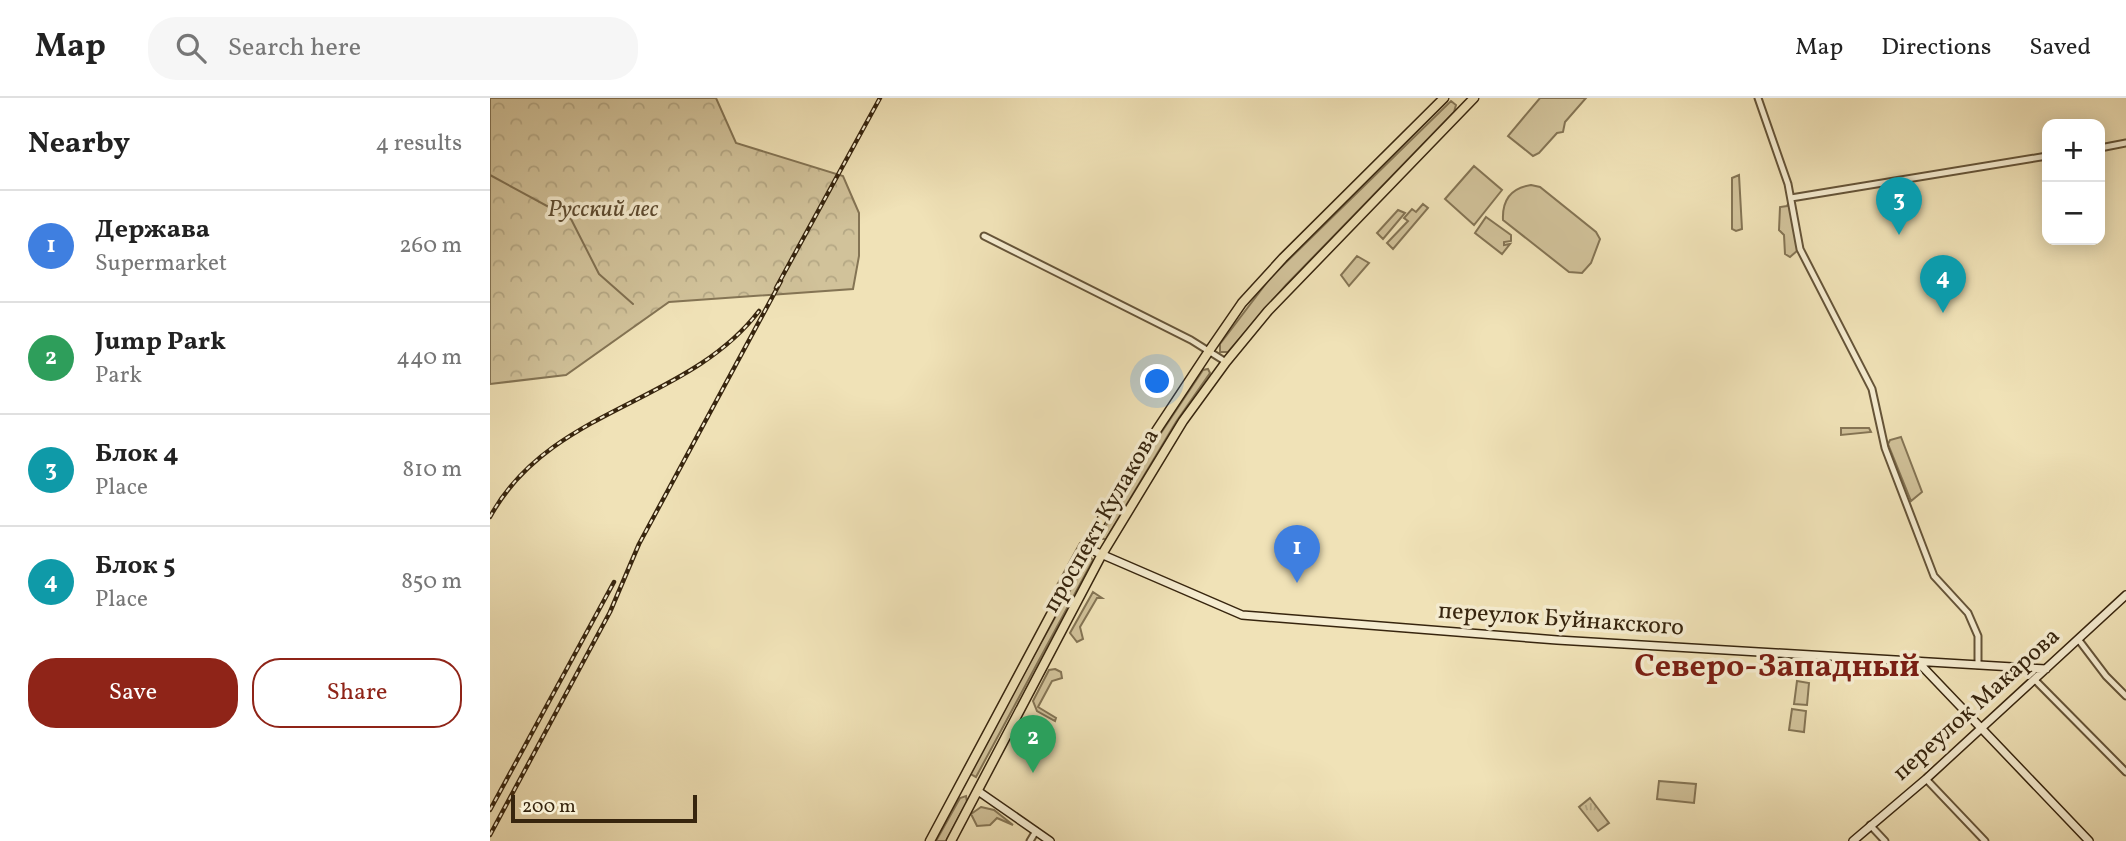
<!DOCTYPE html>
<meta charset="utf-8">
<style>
body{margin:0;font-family:Vollkorn,serif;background:#f6f6f6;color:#222}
.controls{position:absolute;right:21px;top:21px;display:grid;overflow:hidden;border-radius:14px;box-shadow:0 4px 18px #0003}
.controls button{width:63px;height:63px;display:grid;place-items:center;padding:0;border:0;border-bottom:2px solid #e0e0e0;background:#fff;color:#222;font:35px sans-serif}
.scale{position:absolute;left:21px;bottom:18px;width:186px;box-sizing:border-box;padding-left:7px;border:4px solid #37250e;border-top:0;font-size:19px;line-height:24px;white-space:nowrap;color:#37250e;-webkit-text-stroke:5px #f5ecd0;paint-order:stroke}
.you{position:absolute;left:668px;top:284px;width:24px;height:24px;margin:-18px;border:5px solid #fff;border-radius:50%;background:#1a73e8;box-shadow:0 0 0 10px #1a73e833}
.badge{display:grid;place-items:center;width:46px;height:46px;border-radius:50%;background:#8f2418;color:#fff;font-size:23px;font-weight:700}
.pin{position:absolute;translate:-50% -58px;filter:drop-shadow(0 2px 4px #0008)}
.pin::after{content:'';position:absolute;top:37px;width:24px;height:21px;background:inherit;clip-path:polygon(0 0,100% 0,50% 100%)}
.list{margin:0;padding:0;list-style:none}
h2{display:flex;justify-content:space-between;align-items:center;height:91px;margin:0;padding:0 28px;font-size:30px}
h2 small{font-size:23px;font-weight:400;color:#767676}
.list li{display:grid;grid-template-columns:46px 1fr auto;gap:21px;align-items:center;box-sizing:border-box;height:112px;padding:0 28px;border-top:2px solid #e0e0e0}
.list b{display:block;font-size:26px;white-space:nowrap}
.list p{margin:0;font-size:23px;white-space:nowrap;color:#767676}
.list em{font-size:23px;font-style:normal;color:#767676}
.actions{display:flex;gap:14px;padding:21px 28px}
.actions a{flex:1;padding:16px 0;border:2px solid #8f2418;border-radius:28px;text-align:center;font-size:24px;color:#8f2418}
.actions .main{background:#8f2418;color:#fff}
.icon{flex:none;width:38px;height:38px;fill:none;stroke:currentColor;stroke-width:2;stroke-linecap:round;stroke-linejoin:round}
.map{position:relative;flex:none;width:1636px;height:743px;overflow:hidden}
header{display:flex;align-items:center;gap:42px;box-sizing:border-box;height:98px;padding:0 35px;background:#fff;border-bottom:2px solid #e0e0e0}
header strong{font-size:33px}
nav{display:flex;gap:38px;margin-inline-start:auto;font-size:24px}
.search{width:490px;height:63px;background:#f6f6f6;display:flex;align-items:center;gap:18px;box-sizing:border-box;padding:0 24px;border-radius:28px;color:#767676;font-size:26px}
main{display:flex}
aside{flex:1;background:#fff}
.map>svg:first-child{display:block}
.green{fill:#d1c29a;stroke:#847454;stroke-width:2}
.forest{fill:url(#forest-crowns);stroke:#847454;stroke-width:2}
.park{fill:url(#park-tufts);stroke:#847454;stroke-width:2}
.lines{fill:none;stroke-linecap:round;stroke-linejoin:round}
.stream{stroke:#807051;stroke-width:2}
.street-casing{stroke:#655438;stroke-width:9}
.secondary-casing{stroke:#37250e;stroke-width:10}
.primary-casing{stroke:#37250e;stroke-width:11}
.street{stroke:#f5ecd0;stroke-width:5}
.secondary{stroke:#f5ecd0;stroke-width:7}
.primary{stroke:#f0e2b7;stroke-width:8}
.rail-casing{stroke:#37250e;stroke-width:4.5}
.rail{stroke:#f5ecd0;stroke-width:2;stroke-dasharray:5;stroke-linecap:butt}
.labels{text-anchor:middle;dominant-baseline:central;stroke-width:7;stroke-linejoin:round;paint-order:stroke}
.park-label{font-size:24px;font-style:italic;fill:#5e4c31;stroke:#f5ecd0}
.street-label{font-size:24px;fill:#37250e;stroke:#f5ecd0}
.district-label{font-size:32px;font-weight:bold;fill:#7a1f14;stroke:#f5ecd0}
</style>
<header>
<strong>Map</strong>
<div class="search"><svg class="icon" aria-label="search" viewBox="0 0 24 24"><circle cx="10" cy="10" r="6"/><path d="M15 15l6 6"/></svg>Search here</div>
<nav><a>Map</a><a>Directions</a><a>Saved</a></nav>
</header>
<main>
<aside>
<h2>Nearby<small>4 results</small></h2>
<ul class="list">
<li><span class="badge" style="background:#3f7fe0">1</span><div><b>Держава</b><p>Supermarket</p></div><em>260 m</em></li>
<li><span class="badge" style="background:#2e9e5b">2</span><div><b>Jump Park</b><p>Park</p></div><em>440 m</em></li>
<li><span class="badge" style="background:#0f9aa8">3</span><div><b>Блок 4</b><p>Place</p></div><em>810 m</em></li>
<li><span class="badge" style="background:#0f9aa8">4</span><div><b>Блок 5</b><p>Place</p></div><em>850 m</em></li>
</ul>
<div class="actions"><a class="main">Save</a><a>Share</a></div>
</aside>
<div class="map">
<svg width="1636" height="743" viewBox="0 0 1636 743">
<defs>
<pattern id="forest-crowns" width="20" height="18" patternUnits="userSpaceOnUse" patternTransform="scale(1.75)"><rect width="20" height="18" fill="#d1c29a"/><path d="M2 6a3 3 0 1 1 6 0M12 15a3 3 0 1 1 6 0" fill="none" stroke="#b4a784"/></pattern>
<pattern id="park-tufts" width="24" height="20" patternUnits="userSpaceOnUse" patternTransform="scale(1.75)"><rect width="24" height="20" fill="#d1c29a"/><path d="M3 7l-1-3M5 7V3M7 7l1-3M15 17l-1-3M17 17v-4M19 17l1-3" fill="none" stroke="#b4a784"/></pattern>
</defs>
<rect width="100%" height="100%" fill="#f0e2b7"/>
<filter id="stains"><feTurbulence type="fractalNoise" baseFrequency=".00286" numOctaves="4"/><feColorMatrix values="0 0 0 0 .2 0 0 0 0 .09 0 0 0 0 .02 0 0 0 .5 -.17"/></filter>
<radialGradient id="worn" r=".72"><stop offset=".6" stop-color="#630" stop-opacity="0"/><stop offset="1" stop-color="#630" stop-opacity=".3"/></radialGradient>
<path class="green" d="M 1050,0 L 1096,0 L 1075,24 L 1073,34 L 1067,35 L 1049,55 L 1043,58 L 1018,38 Z
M 961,3 L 966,7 L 964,14 L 796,187 L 738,254 L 730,254 L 730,246 L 781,179 Z
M 984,68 L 1012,92 L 984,127 L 955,101 Z
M 1249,77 L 1252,131 L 1246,133 L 1242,131 L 1242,80 Z
M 1041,87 L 1050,89 L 1106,134 L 1110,141 L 1101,165 L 1092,175 L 1079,174 L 1013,122 C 1012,102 1021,90 1041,87 Z
M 1300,102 L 1308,152 L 1300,159 L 1295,156 L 1294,137 L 1289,132 L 1290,109 L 1297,108 Z
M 933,106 L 938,110 L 903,151 L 897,145 L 918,123 L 914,120 L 922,111 L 926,114 Z
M 908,112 L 915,115 L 893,141 L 887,135 Z
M 996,119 L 1021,137 L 1021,143 L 1014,144 L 1014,147 L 1020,146 L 1012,156 L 985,135 Z
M 867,158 L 879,165 L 859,188 L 851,177 Z
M 718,271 L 720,275 L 686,324 L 616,441 L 609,441 L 639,383 L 713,272 Z
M 1351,330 L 1379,330 L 1381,334 L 1351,337 Z
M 1411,339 L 1432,394 L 1421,403 L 1398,346 L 1400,342 Z
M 597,444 L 568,498 L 566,489 L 590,445 Z
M 599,458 L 603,462 L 486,679 L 479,675 Z
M 603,494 L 612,500 L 607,500 L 590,529 L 593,541 L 587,544 L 580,535 Z
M 565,571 L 571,574 L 572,580 L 562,583 L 548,609 L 566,620 L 565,623 L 547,613 L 543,603 L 559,572 Z
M 1307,583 L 1319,585 L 1317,607 L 1304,606 Z
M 1169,683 L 1206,686 L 1204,705 L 1167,701 Z
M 476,698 L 477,704 L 456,743 L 446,743 L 470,700 Z
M 491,709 L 504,712 L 523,727 L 507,720 L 500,727 L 487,728 L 481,716 Z"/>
<path class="forest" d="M 0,0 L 226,0 L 246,45 L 353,78 L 369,115 L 369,158 L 363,191 L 179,204 L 76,277 L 0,286 Z"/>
<path class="park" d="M 1302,611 L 1316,613 L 1314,634 L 1299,632 Z
M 1100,700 L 1119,725 L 1108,733 L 1089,709 Z"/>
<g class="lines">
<path class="stream" d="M 0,77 L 81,121 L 109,176 L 143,206"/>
<defs>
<path id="street" d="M 1268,0 L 1298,86 L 1310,151 L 1382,291 L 1395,350 L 1444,478 L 1478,515 L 1488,538 L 1488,567
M 1610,50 L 1636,45
M 1301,100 L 1557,58
M 494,138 L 701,242 L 736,264
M 1588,541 L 1616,578 L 1636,598
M 1544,581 L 1636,674
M 1436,681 L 1495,743
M 1380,727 L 1395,743
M 540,743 L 546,733"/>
<path id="secondary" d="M 597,450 L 752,517 L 1067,542 L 1556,571
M 1428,564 L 1599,743
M 488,693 L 560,743
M 1363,743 L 1436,681 L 1636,497"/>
<path id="primary" d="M 440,743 L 629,389 L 719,253 L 752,205 L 793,160 L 954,0
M 461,743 L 611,458 L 693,323 L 736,264 L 778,213 L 984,0"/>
</defs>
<use href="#street" class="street-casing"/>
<use href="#secondary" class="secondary-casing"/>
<use href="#primary" class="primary-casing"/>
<use href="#street" class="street"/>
<use href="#secondary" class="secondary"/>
<use href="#primary" class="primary"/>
<defs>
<path id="rail" d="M 286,190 L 390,0
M 0,419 C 60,309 197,307 269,213
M 0,712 L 124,484
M 0,737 L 120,514 L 149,446 L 291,183"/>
</defs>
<use href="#rail" class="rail-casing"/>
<use href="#rail" class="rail"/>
</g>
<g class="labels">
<g class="park-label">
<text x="113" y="112">Русский лес</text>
</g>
<g class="street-label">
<text transform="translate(612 423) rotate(-60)">проспект Кулакова</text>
<text transform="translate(1071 522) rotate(4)">переулок Буйнакского</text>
<text transform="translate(1487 607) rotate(-42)">переулок Макарова</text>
</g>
<g class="district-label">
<text x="1287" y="570">Северо-Западный</text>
</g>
</g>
<rect width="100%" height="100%" filter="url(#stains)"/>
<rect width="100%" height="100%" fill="url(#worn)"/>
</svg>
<div class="controls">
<button>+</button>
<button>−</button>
</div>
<div class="scale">200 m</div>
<div class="you"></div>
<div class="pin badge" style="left:807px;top:485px;background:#3f7fe0">1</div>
<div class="pin badge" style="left:543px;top:675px;background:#2e9e5b">2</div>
<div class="pin badge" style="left:1409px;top:137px;background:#0f9aa8">3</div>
<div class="pin badge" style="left:1453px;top:215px;background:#0f9aa8">4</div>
</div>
</main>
